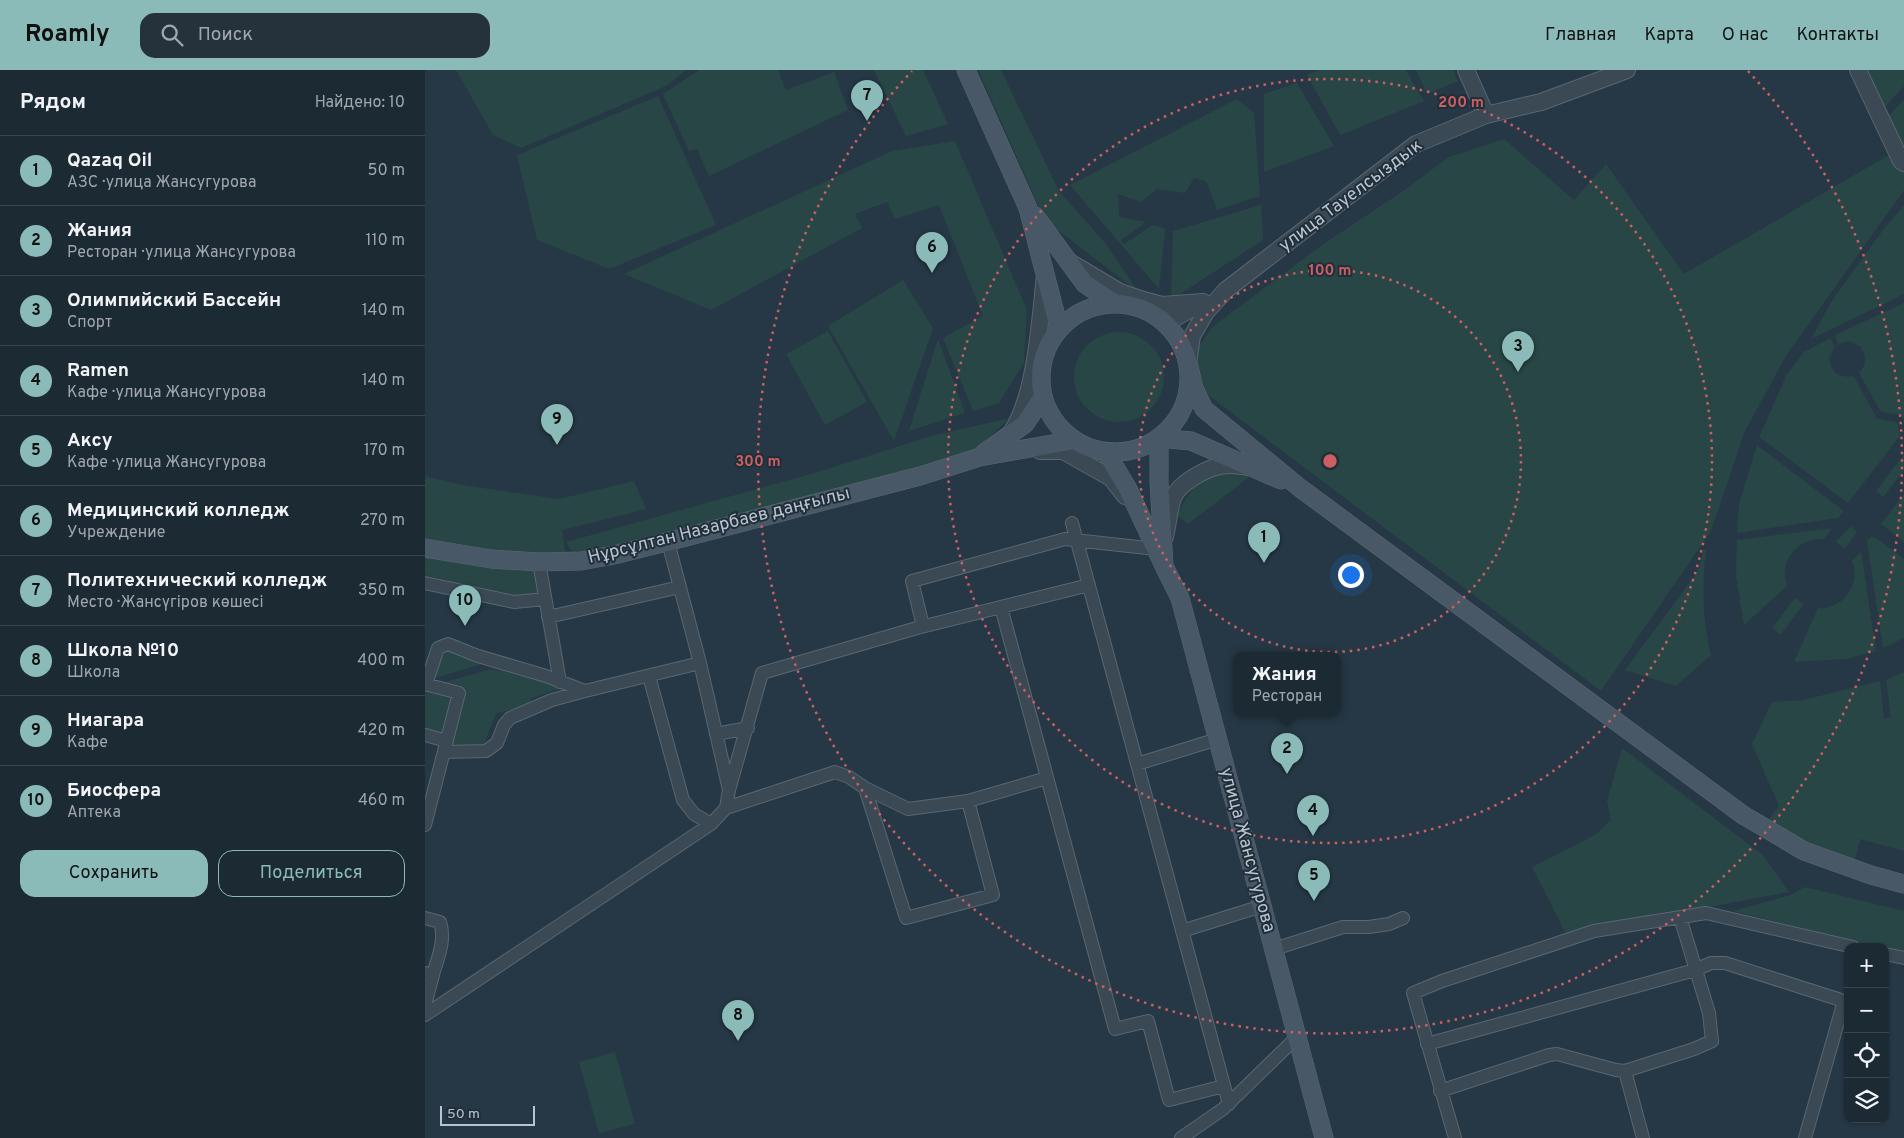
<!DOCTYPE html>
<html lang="ru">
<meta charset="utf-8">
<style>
body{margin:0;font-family:Overpass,sans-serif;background:#25323c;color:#f1f3f6}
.controls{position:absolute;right:15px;bottom:15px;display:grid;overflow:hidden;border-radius:10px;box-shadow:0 1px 4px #0004}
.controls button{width:45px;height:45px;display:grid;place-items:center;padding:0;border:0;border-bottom:1px solid #3a464f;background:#1c2a34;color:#f1f3f6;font:25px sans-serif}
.scale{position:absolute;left:15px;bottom:12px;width:95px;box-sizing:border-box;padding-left:5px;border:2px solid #b9c4ce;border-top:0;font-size:14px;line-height:18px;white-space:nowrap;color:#b9c4ce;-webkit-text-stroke:4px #1f2e3a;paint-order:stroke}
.you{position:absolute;left:925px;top:504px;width:18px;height:18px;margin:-12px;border:4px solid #fff;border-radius:50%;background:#1a73e8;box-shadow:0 0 0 8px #1a73e833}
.badge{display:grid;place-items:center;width:32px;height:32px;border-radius:50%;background:#8bbbb9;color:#111;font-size:16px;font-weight:700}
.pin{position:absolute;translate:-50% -41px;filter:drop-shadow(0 1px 2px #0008)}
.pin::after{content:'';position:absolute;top:26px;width:18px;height:15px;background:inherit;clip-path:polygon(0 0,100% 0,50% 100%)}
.popup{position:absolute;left:808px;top:582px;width:108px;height:65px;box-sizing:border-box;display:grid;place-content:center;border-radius:10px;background:#1c2a34;filter:drop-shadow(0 1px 4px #0005);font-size:16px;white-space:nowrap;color:#a0a7ac}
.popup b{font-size:19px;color:#f1f3f6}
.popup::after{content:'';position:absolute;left:50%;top:100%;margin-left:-10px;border:10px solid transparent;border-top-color:#1c2a34}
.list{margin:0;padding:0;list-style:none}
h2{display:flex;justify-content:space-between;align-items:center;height:65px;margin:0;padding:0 20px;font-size:21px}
h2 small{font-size:16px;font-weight:400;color:#a0a7ac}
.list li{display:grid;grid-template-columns:32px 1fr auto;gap:15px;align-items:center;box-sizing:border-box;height:70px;padding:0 20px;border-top:1px solid #3a464f}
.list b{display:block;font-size:19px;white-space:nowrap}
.list p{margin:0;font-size:16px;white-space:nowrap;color:#a0a7ac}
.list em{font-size:16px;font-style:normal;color:#a0a7ac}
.actions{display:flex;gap:10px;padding:15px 20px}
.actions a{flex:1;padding:11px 0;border:1px solid #8bbbb9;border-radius:15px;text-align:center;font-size:18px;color:#8bbbb9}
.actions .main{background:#8bbbb9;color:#111}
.icon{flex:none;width:28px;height:28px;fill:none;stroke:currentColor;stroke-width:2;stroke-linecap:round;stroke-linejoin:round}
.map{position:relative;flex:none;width:1479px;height:1068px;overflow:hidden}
header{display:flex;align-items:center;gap:30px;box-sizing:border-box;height:70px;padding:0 25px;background:#8bbbb9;color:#111}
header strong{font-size:24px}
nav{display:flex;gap:28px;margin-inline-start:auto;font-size:18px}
.search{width:350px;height:45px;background:#25323c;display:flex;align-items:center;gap:12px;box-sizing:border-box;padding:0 18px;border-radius:15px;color:#a0a7ac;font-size:19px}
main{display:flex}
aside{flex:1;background:#1c2a34}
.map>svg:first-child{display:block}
.green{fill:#284645}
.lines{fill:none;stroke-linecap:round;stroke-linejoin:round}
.minor-casing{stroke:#596772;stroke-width:14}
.tertiary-casing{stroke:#596772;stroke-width:18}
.secondary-casing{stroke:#596772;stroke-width:19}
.minor{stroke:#3b4954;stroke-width:12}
.tertiary{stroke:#3b4954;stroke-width:16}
.secondary{stroke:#495867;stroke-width:18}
.ring{fill:none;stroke:#cc5f62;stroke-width:2.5;stroke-dasharray:2.5 5}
.labels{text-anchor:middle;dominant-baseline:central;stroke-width:4;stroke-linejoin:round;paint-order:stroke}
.street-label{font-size:18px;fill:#b9c4ce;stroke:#1f2e3a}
.centre{fill:#cc5f62;stroke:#1f2e3a;stroke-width:2.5}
.ring-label{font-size:15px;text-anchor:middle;font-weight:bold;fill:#cc5f62;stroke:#1f2e3a;stroke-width:4;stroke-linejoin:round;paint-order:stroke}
</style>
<header>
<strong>Roamly</strong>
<div class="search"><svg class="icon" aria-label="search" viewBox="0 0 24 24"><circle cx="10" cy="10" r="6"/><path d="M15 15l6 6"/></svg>Поиск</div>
<nav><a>Главная</a><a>Карта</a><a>О нас</a><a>Контакты</a></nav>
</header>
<main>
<aside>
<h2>Рядом<small>Найдено: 10</small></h2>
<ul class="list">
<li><span class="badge">1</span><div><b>Qazaq Oil</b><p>АЗС · улица Жансугурова</p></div><em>50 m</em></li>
<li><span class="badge">2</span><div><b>Жания</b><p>Ресторан · улица Жансугурова</p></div><em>110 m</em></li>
<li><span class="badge">3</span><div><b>Олимпийский Бассейн</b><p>Спорт</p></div><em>140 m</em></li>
<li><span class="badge">4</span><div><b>Ramen</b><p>Кафе · улица Жансугурова</p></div><em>140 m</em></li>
<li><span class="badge">5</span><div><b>Аксу</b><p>Кафе · улица Жансугурова</p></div><em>170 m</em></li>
<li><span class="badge">6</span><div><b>Медицинский колледж</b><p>Учреждение</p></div><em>270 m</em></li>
<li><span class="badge">7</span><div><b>Политехнический колледж</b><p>Место · Жансүгіров көшесі</p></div><em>350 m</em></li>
<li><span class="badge">8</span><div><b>Школа №10</b><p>Школа</p></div><em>400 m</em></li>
<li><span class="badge">9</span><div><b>Ниагара</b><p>Кафе</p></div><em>420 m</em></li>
<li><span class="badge">10</span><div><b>Биосфера</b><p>Аптека</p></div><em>460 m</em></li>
</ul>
<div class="actions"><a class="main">Сохранить</a><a>Поделиться</a></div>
</aside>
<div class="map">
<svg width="1479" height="1068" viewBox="0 0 1479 1068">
<rect width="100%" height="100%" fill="#263845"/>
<path class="green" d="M 31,0 L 261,0 L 243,15 L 96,78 L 68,65 Z
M 274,0 L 353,0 L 361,20 L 409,2 L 423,40 L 284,106 L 272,79 L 264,81 L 238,24 Z
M 449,0 L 498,0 L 523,54 L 481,66 Z
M 553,0 L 576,0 L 634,121 L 681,174 L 714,223 L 620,150 Z
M 894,0 L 981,0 L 999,31 L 915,65 L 882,5 Z
M 991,0 L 1028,0 L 1033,11 L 1002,24 Z
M 1439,0 L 1479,0 L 1479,16 L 1457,40 Z
M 872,13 L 909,76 L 839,102 L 839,24 Z
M 233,26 L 291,155 L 184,199 L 112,170 L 92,85 Z
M 812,29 L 829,43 L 835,126 L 792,140 L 781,111 L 769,108 L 760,123 L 732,119 L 716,132 L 693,124 L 694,147 L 721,152 L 696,170 L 699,174 L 728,155 L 740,159 L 734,219 L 645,115 Z
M 1479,29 L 1479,82 L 1462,48 Z
M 1079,69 L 1149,130 L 1181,94 L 1259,204 L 1464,85 L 1479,98 L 1479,120 L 1361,286 L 1320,361 L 1286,461 L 1176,621 L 783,325 L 771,297 L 773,278 L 787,257 L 897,175 L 978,121 L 1024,87 Z
M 530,71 L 602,240 L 599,293 L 574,333 L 548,341 L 518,268 L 558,246 L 514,135 L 470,149 L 462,132 L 430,144 L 437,158 L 286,240 L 199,204 L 467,81 Z
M 836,135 L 838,170 L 746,230 L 748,161 Z
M 1479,135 L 1479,224 L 1386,269 L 1408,229 L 1458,160 Z
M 478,210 L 508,258 L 469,371 L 403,256 Z
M 1479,233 L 1479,354 L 1477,345 L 1456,342 L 1434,303 C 1442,295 1441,286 1436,277 L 1425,271 L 1413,274 L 1410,265 Z
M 403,261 L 442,332 L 400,355 L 361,284 Z
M649 307a45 45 0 1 1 90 0a45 45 0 1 1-90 0Z
M 1405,268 L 1410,276 L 1404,288 C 1405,302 1415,309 1429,306 L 1452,349 L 1472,352 L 1475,366 L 1423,433 L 1334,367 L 1362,304 L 1379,282 Z
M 513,269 L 540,343 L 484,361 Z
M 585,348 L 545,384 L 150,487 L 141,472 L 393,402 L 506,366 Z
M 1332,375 L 1419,441 L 1413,448 L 1312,463 L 1314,434 Z
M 1479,384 L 1479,400 L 1458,427 L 1451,421 Z
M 812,397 L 827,405 L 763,454 L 752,446 C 760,429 771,410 788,402 C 795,399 805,399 812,397 Z
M 0,406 L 37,415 L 134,429 L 209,411 L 221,439 L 137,460 L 141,487 L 64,485 L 0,469 Z
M 1479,424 L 1479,472 L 1456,454 Z
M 1426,456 L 1432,462 L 1420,479 L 1411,472 Z
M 1407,458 L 1399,469 C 1373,467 1353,491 1362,516 L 1319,555 L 1311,506 L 1312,470 Z
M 1447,466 L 1454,470 L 1479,489 L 1479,568 L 1458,578 L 1442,471 Z
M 1279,480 L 1281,480 C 1277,521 1277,545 1286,585 L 1251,616 L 1200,600 L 1273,501 Z
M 1436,481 L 1451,581 L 1421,589 L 1369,592 L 1393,538 C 1417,541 1437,513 1427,491 Z
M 0,482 L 110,495 L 115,527 L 91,528 L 0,505 Z
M 1370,528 L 1379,534 L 1355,565 L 1347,558 Z
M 10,571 L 67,591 L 4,610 Z
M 66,599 L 129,609 L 146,615 L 106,628 L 106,636 L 71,643 L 58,677 L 24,679 L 38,620 L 13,614 Z
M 1479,602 L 1479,781 L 1435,769 L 1429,793 L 1385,779 L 1340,754 L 1354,736 L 1327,674 L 1347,632 L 1378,630 L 1455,611 L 1459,648 L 1466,648 L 1461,610 Z
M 0,616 L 31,624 L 20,668 L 0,663 Z
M 1197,678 L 1338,785 L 1364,822 L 1181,856 L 1142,866 L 1107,797 L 1170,765 L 1186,750 L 1182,731 Z
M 1380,817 L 1479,841 L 1479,884 L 1460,879 L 1460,877 L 1452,877 L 1308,841 L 1366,825 Z
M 190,982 L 210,1054 L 174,1063 L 154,992 Z"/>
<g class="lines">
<defs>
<path id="minor" d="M 647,453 L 804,1034
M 114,492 L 135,612
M 0,513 L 89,532 L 120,529
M 576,537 L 690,959 L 723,951 L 744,1030 L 799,1016
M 123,547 L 255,517
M 498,556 L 487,511 L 640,469 L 731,479
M 224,606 L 258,730 L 269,744 L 286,754
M 0,614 L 34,623 L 0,755
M 1,614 L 13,578 L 23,574 L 53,586 L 121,606 L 160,621
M 291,664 L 323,658
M 0,665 L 22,671
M 19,682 L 61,681 L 72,673 L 79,655 L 85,648 L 127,630 L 160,621 L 275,593
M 712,694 L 793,669
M 440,718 L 481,848 L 568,825 L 543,731
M 304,720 L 337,603 L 492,558 L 664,515
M 301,738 L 410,702 L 424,707 L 440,718 L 483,739 L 543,731 L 622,708
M 0,848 L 15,852 C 21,870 13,887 8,905 L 0,903
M 757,861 L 837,836
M 849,879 L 918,857 L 944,857 L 964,854 L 978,848
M 1460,884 L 1479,888
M 0,935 L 8,905
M 0,945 L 286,754 L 301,738 L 304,720 L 275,593 L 243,472
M 1002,974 L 1270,900 L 1286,893 L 1300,893 L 1419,931 L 1380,1068
M 1200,1001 L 1218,1068
M 1015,1021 L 1124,985 L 1132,984 L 1191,1000 L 1200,1001 L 1269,979 L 1287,971 L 1284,943 L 1255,847
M 756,1068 L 798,1039 L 872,967
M 1030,1068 L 988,923 L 1017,911 L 1169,861 L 1281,843 L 1428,877"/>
<path id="tertiary" d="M 1041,0 L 1061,45
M 1433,0 L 1476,91 L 1479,93
M 643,191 L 695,222 L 715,229 L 737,235 L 778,232
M 741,253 L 775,234
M 763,293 L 767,266 L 781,242 L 801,220 L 991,74 L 1061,45 L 1116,32 L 1202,0
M 586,363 C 611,326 615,250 620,205
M 615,381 L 638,381 L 686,408 L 700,426
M 740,467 C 743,454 744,440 748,428 C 754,413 780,399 795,396 C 805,394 813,395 823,397"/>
<path id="secondary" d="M 541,0 L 603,138 L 634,258
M 610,146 L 660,214 L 689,233
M616 308a74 74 0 1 1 148 0a74 74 0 1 1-148 0Z
M 763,293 L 769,318 L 779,339 L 875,418 L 1318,745 L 1379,781 L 1446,805 L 1479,814
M 681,382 L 703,419 L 739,496 L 734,412 L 734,368 L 766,371 L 856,410
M 559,383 L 600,354 L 618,327
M 0,478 L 66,489 L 114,492 L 156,491 L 189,485 L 261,467 L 495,406 L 555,387 L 649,370
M 739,496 L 755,528 L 899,1068"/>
</defs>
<use href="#minor" class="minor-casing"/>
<use href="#tertiary" class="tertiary-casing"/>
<use href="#secondary" class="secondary-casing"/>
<use href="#minor" class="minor"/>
<use href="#tertiary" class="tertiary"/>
<use href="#secondary" class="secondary"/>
</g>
<g class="ring">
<circle cx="905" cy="391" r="191"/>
<circle cx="905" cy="391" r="382"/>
<path d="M1323 1A572 572 0 1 1 487 1"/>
</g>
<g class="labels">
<g class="street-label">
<text transform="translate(926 126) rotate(-37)">улица Тауелсыздык</text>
<text transform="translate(294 456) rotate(-14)">Нұрсұлтан Назарбаев даңғылы</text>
<text transform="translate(822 780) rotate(75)">улица Жансугурова</text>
</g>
</g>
<circle cx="905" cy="391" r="8" class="centre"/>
<g class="ring-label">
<text x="1036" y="37">200 m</text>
<text x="905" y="205">100 m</text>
<text x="333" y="396">300 m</text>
</g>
</svg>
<div class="controls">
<button>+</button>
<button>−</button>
<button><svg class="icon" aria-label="locate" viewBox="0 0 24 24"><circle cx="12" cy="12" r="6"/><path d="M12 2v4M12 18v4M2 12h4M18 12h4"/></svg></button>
<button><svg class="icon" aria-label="layers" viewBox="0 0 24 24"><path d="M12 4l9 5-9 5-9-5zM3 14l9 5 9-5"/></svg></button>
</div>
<div class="scale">50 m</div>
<div class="you"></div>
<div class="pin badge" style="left:839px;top:493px">1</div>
<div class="pin badge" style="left:862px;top:704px">2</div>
<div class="popup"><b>Жания</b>Ресторан</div>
<div class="pin badge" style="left:1093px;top:302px">3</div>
<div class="pin badge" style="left:888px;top:766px">4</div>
<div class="pin badge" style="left:889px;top:831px">5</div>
<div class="pin badge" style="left:507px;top:203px">6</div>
<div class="pin badge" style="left:442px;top:51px">7</div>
<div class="pin badge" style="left:313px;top:971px">8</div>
<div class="pin badge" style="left:132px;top:375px">9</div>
<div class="pin badge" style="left:40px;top:556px">10</div>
</div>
</main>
